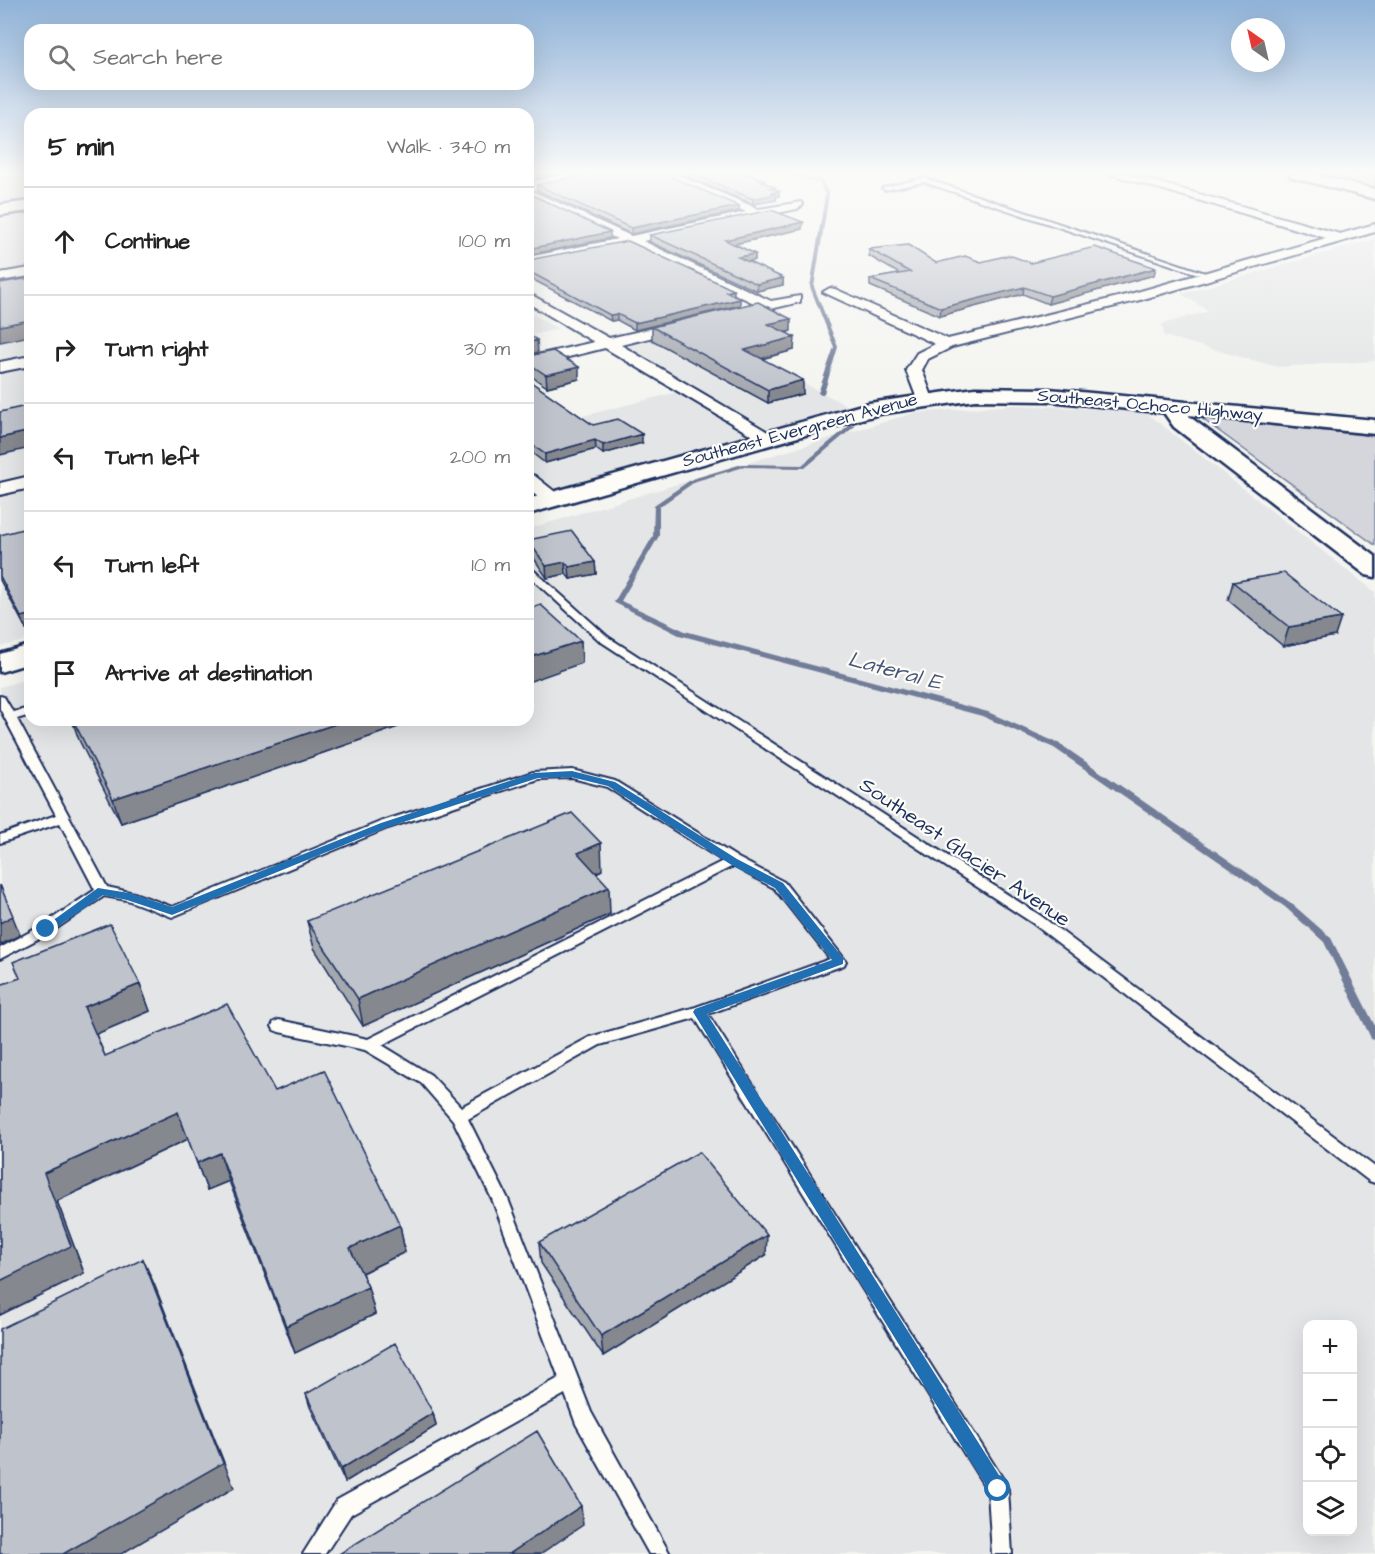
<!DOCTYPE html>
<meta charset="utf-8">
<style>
body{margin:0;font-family:"Architects Daughter",sans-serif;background:#f6f6f6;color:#222}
.controls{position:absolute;right:18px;bottom:18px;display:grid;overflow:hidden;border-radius:12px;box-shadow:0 6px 24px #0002}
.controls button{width:54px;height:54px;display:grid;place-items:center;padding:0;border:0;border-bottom:2px solid #e0e0e0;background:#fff;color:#222;font:30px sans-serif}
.compass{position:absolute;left:1231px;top:18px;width:54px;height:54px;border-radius:50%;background:#fff;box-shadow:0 6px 24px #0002;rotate:326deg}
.stop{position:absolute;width:18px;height:18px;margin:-14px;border:4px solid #1f6fb2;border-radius:50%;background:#fff}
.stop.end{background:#1f6fb2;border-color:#fff;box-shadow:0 2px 6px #0008}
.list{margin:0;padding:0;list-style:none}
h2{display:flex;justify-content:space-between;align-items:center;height:78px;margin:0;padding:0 24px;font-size:26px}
h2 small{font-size:20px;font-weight:400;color:#767676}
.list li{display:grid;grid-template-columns:39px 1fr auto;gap:18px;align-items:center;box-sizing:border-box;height:108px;padding:0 24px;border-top:2px solid #e0e0e0}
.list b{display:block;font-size:22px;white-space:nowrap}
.list em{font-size:20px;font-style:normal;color:#767676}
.icon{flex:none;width:33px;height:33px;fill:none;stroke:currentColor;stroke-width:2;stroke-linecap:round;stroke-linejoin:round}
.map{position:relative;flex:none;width:1375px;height:1554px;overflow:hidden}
.search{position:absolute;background:#fff;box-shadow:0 6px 24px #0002;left:24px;top:24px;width:510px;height:66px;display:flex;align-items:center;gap:15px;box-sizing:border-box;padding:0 21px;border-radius:18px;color:#767676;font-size:22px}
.panel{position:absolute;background:#fff;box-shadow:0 6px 24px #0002;left:24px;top:108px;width:510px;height:618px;border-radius:18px}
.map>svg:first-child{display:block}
.built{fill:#e4e5e6;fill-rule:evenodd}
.green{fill:#d4d6db;stroke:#78829c;stroke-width:1.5}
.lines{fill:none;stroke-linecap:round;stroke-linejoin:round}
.stream{fill:#717c98;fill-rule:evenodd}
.lane-casing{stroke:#1b2f5e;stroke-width:4}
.street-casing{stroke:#1b2f5e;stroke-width:4}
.secondary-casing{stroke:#1b2f5e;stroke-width:5}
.highway-casing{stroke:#1b2f5e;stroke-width:5}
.lane{fill:#fdfcf7;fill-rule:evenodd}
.street{fill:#fdfcf7;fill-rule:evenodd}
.secondary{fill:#fdfcf7;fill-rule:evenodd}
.highway{fill:#fdfcf7;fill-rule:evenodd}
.wall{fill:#a4a8af;stroke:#1b2f5e;stroke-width:1.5}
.shaded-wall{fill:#86888f;stroke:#1b2f5e;stroke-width:1.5}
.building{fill:#bfc3cc;stroke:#1b2f5e;stroke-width:1.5}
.route{fill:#1f6fb2}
.labels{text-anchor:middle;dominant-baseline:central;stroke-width:4.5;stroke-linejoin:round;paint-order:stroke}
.far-street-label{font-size:18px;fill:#1b2f5e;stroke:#fdfcf7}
.street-label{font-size:21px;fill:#1b2f5e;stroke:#fdfcf7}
.water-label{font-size:22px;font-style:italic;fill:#46567b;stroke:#fdfcf7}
</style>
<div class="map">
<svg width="1375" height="1554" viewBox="0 0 1375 1554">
<rect width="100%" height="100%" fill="#f4f4f1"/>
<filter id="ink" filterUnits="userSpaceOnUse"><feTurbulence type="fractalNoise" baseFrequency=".0167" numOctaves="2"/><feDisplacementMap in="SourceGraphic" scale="12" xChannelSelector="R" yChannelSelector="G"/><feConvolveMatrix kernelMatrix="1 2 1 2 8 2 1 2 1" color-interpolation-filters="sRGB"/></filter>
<g filter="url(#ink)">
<path class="built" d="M 0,174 L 30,174 L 30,201 L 0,206 Z
M 30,209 L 30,639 L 0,647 L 0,213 Z
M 1375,239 L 1375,361 L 1278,367 L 1164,336 L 1162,324 L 1209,311 L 1181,294 Z
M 528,311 L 558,329 L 528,336 Z
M 696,328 L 848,406 L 528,497 L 528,430 L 697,387 L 623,345 Z
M 1015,405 L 1144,411 L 1375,592 L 1375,1554 L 0,1554 L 0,687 L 30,678 L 30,720 L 528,720 L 528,529 L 914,413 ZM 1308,1324 L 1352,1324 L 1352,1532 L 1308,1532 Z"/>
<path class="green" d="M 1310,174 L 1375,174 L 1375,191 Z
M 1201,418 L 1375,436 L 1375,545 Z"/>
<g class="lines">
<path class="stream" d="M 786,174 L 793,174 L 822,181 L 829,195 L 814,287 L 838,347 L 824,393 L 821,395 L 818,393 L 834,347 L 810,287 L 825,195 L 820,183 Z
M 850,425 L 855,426 L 805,468 L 744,467 L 696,481 L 659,507 L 659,536 L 621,601 L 685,631 L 988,712 L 1060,744 L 1291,903 L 1331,938 L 1375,1026 L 1375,1040 L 1371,1039 L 1370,1036 L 1324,942 L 1285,907 L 1054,748 L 982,716 L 679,635 L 615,603 L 614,602 L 653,536 L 654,505 L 692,479 L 742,464 L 802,465 Z"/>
<defs>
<path id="lane" d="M 924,178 L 1211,275 L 1212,276 L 1207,277 L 924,182 L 885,190 L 882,188 Z
M 528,567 L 531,568 L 608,637 L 1041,916 L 1375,1167 L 1375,1183 L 1369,1181 L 1031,922 L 600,641 L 528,575 Z
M 0,696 L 4,697 L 13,712 L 30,708 L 30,715 L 17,719 L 107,887 L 134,893 L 172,907 L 380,822 L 533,772 L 572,770 L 615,781 L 738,858 L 784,882 L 846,961 L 844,965 L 708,1014 L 1005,1482 L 1008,1489 L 1012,1554 L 992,1554 L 988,1492 L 695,1018 L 600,1045 L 468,1119 L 508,1199 L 591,1412 L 670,1554 L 649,1554 L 576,1424 L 565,1394 L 351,1514 L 325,1554 L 303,1554 L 337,1500 L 559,1378 L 492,1199 L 453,1120 L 421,1083 L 365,1050 L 279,1032 L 274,1030 L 272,1026 L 274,1022 L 279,1020 L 368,1039 L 723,861 L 607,787 L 572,778 L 538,779 L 388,828 L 172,917 L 127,900 L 104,896 L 51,932 L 0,959 L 0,948 L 41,926 L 95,890 L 60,823 L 0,843 L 0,835 L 56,815 L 0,709 ZM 733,866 L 774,888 L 830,959 L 696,1007 L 590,1037 L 461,1107 L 431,1075 L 382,1045 Z"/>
<path id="street" d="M 659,174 L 675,174 L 759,209 L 801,202 L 803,205 L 797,209 L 643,241 L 771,301 L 800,296 L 800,302 L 733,318 L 728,317 L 726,314 L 728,311 L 756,304 L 628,244 L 528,265 L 528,257 L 617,239 L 528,196 L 528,189 L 631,236 L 746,212 Z
M 1110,174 L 1128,174 L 1340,234 L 1375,224 L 1375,232 L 1140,300 L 952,347 L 928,359 L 922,370 L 933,399 L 925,404 L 917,399 L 906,370 L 917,353 L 935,344 L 823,292 L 830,288 L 835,289 L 948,339 L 1130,294 L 1326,238 Z
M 30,268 L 30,276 L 0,281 L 0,273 Z
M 528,293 L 609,338 L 685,321 L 690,322 L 692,325 L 690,328 L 621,345 L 778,438 L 775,442 L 763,442 L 605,348 L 528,367 L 528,357 L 594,342 L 528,303 Z
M 30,356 L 30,366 L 0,372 L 0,362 Z
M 528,474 L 535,476 L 559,495 L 561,499 L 559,503 L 545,503 L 528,489 Z
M 30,476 L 30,488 L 0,495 L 0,483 Z"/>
<path id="secondary" d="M 1289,174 L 1313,174 L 1375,189 L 1375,199 L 1291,177 Z
M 30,201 L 30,211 L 0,215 L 0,205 Z
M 1171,401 L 1179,402 L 1190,417 L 1375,556 L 1375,577 L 1366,575 L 1174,427 L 1160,407 L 1163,402 Z"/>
<path id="highway" d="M 975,388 L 1049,389 L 1375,420 L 1375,434 L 1049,401 L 975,400 L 879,414 L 528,514 L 528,499 L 869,403 Z
M 30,645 L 30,663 L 0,672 L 0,654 Z"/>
</defs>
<use href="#lane" class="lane-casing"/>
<use href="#street" class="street-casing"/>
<use href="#secondary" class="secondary-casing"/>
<use href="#highway" class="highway-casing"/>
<use href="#lane" class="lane"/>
<use href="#street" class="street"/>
<use href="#secondary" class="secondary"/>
<use href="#highway" class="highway"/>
</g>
<path class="wall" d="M 681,174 L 748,174 L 765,180 L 765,183 L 775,190 L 779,196 L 776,197 L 776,200 L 753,204 Z
M 537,185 L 739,206 L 739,211 L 631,234 L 537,190 Z
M 802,229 L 735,244 L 755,254 L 755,260 L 748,262 L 783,278 L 783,285 L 757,291 L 650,242 L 650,235 Z
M 869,249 L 936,263 L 981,262 L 1031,263 L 1154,275 L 1048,304 L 1023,294 L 940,316 L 870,286 L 870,279 L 900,274 L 869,256 Z
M 528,261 L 734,296 L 740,305 L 635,330 L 617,320 L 611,321 L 528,277 Z
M 652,327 L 791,331 L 785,333 L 794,350 L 762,359 L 803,394 L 768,403 L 652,340 Z
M 528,356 L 579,379 L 547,387 L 528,374 Z
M 528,380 L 593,425 L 642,443 L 603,454 L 596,449 L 545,463 L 528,450 Z
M 0,535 L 26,629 L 0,580 Z
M 528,539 L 595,562 L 596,574 L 570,579 L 566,574 L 547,578 L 529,551 Z
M 1233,582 L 1335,636 L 1283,646 L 1228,600 Z
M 72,720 L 418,720 L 121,823 L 79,740 Z
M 602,870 L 596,873 L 610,914 L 363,1026 L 314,948 L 307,921 Z
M 140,984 L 150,1011 L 96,1034 L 105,1056 L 275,1091 L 400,1225 L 405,1252 L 362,1273 L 368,1287 L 375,1314 L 295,1353 L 229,1181 L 207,1190 L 188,1139 L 57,1201 L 84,1273 L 0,1315 L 0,985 Z
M 539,1242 L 766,1255 L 603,1356 L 541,1263 Z
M 306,1394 L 433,1413 L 436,1426 L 345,1482 L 310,1407 Z"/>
<path class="shaded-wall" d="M 538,174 L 563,174 L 528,181 L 528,176 Z
M 775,187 L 775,192 L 779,191 L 779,196 L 776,197 L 776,200 L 753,204 L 753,199 L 770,188 Z
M 739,206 L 739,211 L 631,234 L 631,228 Z
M 803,222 L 802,229 L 725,246 L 725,240 Z
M 610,232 L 610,238 L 528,255 L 528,249 Z
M 755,254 L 755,260 L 737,264 L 738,257 Z
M 1156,268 L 1154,275 L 1048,304 L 1050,296 Z
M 783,278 L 783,285 L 757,291 L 757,284 Z
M 1024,287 L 1023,294 L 940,316 L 941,308 Z
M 734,290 L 734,296 L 726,292 Z
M 740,299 L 740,305 L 635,330 L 635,323 Z
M 617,314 L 617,320 L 611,321 L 610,315 Z
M 791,319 L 791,331 L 768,337 L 768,324 Z
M 30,320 L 30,336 L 0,342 L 0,326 Z
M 795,337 L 794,350 L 745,363 L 745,350 Z
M 537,340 L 538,352 L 528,355 L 528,343 Z
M 579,367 L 579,379 L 547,387 L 546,375 Z
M 803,380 L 803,394 L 768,403 L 768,390 Z
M 30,431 L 30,448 L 0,455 L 0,438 Z
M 642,434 L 642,443 L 603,454 L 603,445 Z
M 595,440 L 596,449 L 545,463 L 545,454 Z
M 565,562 L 566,574 L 547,578 L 546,566 Z
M 595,562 L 596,574 L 570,579 L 569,567 Z
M 30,615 L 30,628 L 26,629 L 21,617 Z
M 1341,618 L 1335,636 L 1283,646 L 1289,627 Z
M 581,641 L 582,663 L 528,682 L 528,658 Z
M 347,720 L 418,720 L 121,823 L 113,799 Z
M 601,843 L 602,870 L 580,880 L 578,853 Z
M 0,885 L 20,935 L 0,945 Z
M 609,887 L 610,914 L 363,1026 L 358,999 Z
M 140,984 L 150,1011 L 94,1035 L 84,1007 Z
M 178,1112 L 188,1139 L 57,1201 L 84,1273 L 0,1315 L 0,1281 L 44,1173 Z
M 220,1153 L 229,1181 L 207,1190 L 197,1163 Z
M 400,1225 L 405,1252 L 357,1275 L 350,1248 Z
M 767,1235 L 766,1255 L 603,1356 L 601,1336 Z
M 143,1259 L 155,1286 L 234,1488 L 121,1554 L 63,1554 Z
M 368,1287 L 375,1314 L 295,1353 L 286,1326 Z
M 433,1413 L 436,1426 L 345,1482 L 341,1469 Z
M 581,1506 L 583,1525 L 540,1554 L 509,1554 Z"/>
<path class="building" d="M 586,174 L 665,174 L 739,206 L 631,228 L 537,185 Z
M 693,174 L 748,174 L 765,180 L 761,181 L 775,187 L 770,188 L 779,191 L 771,193 L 776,194 L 753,199 Z
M 528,193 L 610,232 L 528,249 Z
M 771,210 L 803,222 L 725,240 L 755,254 L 738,257 L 783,278 L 757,284 L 650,235 Z
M 628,241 L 734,290 L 726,292 L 740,299 L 635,323 L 617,314 L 610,315 L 528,271 L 528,260 Z
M 908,245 L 936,263 L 965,256 L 981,262 L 1009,255 L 1031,263 L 1095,247 L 1156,268 L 1050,296 L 1024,287 L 941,308 L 870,279 L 910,272 L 869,249 Z
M 30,278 L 30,320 L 0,326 L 0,283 Z
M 758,302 L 791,319 L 768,324 L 795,337 L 745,350 L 803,380 L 768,390 L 652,327 Z
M 528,334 L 537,340 L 528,343 Z
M 553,351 L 579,367 L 546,375 L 528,363 L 528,356 Z
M 528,380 L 593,425 L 618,419 L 642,434 L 603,445 L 595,440 L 545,454 L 528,442 Z
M 30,405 L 30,431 L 0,438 L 0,412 Z
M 30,527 L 30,615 L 21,617 L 0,576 L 0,535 Z
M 572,531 L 595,562 L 569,567 L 565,562 L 546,566 L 528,540 Z
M 1284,573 L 1341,618 L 1289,627 L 1233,582 Z
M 541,605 L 581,641 L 528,658 L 528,609 Z
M 73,720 L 347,720 L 113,799 Z
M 572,813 L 601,843 L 578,853 L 609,887 L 358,999 L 307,921 Z
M 0,885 L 13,916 L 0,923 Z
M 110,924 L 140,984 L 84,1007 L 105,1056 L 227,1004 L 275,1091 L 324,1070 L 400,1225 L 350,1248 L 368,1287 L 286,1326 L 220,1153 L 197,1163 L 178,1112 L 44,1173 L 71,1246 L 0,1281 L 0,985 L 20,978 L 13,962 Z
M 699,1152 L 767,1235 L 601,1336 L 539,1242 Z
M 143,1259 L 223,1463 L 63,1554 L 0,1554 L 0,1329 Z
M 395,1343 L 433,1413 L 341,1469 L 306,1394 Z
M 537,1431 L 581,1506 L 509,1554 L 339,1554 Z"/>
</g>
<linearGradient id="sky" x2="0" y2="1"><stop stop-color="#8fb2d8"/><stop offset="0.44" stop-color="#fafaf9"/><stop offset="1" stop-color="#fafaf9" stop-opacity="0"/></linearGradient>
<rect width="1375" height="392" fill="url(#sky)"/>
<path class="route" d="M 572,771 L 615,782 L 737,859 L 783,883 L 843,958 L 843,964 L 707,1014 L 1004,1483 L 1006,1489 L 1004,1495 L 998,1497 L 992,1495 L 693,1012 L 695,1009 L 832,960 L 775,888 L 730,864 L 608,786 L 571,777 L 538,778 L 388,827 L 172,915 L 127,900 L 103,895 L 50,932 L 46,933 L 41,929 L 98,888 L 129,893 L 172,907 L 381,823 L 534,773 Z"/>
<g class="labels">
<g class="far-street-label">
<text transform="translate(1150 405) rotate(5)">Southeast Ochoco Highway</text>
<text transform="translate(800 430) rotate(-15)">Southeast Evergreen Avenue</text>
</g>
<g class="street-label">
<text transform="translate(965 852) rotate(34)">Southeast Glacier Avenue</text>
</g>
<g class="water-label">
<text transform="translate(895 671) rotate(15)">Lateral E</text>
</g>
</g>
</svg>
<div class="controls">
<button>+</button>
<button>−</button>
<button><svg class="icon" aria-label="locate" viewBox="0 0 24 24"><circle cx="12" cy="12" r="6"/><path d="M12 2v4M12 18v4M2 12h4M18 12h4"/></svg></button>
<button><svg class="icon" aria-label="layers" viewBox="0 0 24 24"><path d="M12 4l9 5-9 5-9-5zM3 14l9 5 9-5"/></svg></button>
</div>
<svg class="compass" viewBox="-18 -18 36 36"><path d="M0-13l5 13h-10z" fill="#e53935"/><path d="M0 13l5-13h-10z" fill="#767676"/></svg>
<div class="stop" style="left:998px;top:1489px"></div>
<div class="stop end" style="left:46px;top:929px"></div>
<div class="search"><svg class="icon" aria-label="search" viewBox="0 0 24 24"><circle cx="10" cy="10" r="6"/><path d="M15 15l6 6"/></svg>Search here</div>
<section class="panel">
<h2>5 min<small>Walk · 340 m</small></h2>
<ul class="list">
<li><svg class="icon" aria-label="ahead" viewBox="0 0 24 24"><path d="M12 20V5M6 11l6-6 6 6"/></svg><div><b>Continue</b></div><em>100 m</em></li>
<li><svg class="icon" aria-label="right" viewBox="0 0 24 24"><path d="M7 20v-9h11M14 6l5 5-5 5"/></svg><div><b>Turn right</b></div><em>30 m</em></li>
<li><svg class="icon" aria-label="left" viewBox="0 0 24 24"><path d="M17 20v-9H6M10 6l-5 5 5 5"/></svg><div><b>Turn left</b></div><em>200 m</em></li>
<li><svg class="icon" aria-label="left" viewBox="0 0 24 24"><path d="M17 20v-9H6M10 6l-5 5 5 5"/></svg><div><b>Turn left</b></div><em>10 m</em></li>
<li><svg class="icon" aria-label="arrive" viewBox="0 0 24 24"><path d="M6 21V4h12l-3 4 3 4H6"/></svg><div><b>Arrive at destination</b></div></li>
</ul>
</section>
</div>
